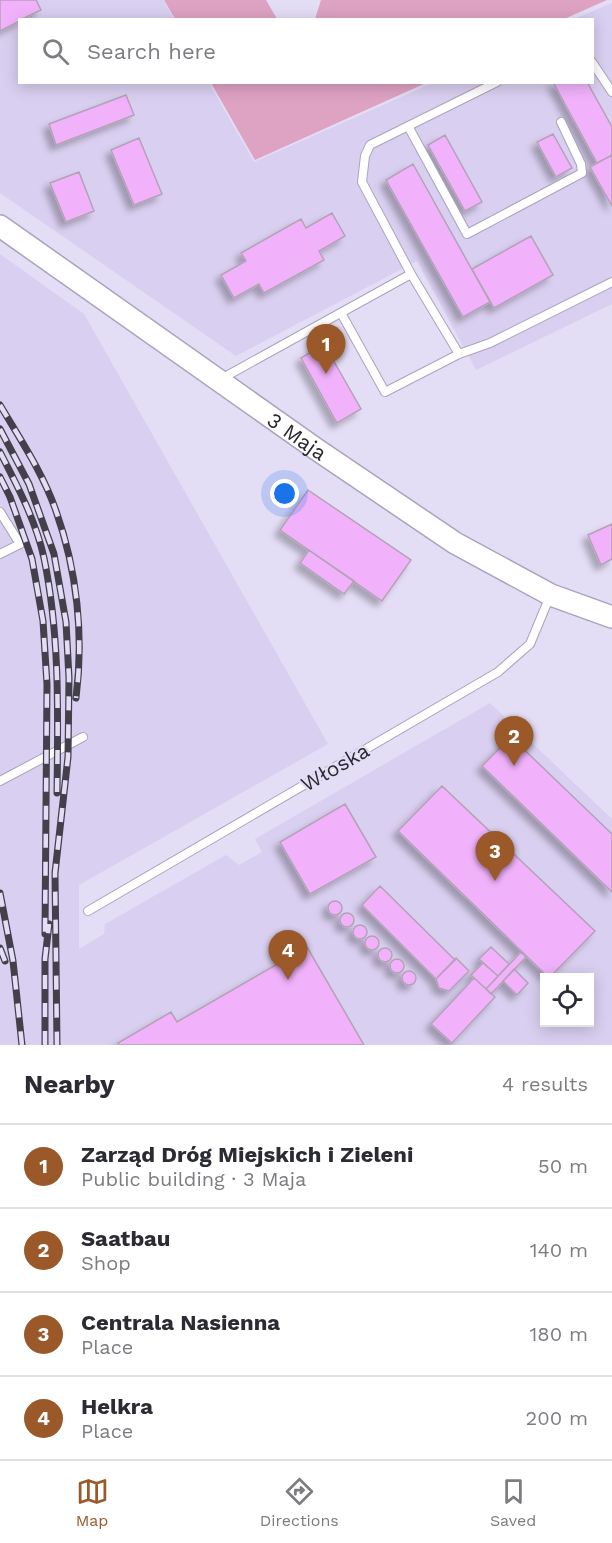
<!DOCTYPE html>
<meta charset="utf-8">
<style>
body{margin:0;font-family:"Work Sans",sans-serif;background:#f7f7f7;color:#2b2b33}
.controls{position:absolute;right:18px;bottom:18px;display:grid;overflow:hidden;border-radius:0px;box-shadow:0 3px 15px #0003}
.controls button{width:54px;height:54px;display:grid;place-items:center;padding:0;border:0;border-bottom:2px solid #e1e1e2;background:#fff;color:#2b2b33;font:30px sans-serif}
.you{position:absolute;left:285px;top:494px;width:21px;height:21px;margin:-15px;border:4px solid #fff;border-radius:50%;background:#1a73e8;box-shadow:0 0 0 9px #1a73e833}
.badge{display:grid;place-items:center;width:39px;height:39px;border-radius:50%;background:#9b5828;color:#fff;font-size:20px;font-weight:700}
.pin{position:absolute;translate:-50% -50px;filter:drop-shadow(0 2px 3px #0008)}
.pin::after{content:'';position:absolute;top:32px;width:21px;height:18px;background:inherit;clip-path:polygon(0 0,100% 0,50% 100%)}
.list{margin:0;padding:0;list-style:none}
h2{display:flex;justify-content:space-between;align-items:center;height:78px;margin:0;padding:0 24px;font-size:26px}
h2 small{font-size:20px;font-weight:400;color:#7c7c81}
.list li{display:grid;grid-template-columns:39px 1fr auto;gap:18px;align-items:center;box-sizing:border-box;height:84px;padding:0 24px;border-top:2px solid #e1e1e2}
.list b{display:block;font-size:22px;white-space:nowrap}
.list p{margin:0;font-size:20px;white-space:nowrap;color:#7c7c81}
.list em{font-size:20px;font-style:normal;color:#7c7c81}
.icon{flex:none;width:33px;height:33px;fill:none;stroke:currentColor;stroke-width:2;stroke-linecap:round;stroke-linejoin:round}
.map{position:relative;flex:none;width:612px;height:1045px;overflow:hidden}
.search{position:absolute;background:#fff;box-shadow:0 3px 15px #0003;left:18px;right:18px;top:18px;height:66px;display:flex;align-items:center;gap:15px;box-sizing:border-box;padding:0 21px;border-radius:0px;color:#7c7c81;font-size:22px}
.sheet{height:414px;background:#fff}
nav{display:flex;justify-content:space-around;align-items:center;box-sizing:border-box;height:84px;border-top:2px solid #e1e1e2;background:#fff;font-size:16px;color:#7c7c81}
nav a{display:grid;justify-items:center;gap:3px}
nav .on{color:#9b5828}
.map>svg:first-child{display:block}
.built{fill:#d9cff0;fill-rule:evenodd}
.green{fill:#dea2c3}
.building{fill:#f1b2fb;stroke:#b3a2b6;stroke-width:1.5;filter:url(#shadow)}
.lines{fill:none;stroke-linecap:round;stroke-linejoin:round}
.lane-casing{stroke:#aaa3bb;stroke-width:10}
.secondary-casing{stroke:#aaa3bb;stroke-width:24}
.lane{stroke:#fff;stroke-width:8}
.secondary{stroke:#fff;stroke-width:21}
.rail-casing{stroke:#43404b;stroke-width:7}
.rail{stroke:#e4ddf6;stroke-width:4.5;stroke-dasharray:14;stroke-linecap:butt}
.labels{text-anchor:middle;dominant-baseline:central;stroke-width:4.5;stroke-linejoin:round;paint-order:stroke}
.street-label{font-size:21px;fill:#292730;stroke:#e4ddf6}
</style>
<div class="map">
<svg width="612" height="1045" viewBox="0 0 612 1045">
<defs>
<filter id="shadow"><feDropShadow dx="-5.5" dy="5.5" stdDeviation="3" flood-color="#0004"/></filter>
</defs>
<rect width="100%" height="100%" fill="#e4ddf6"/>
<path class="built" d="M 0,0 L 163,0 L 174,19 L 20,20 L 20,82 L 209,83 L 254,162 L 433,83 L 592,82 L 592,20 L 574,19 L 612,3 L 612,304 L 476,370 L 417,261 L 236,356 L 0,193 Z
M 0,254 L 84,314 L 328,744 L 79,885 L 79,949 L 104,934 L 105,924 L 226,855 L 239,865 L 262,852 L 255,839 L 490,703 L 612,819 L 612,1045 L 0,1045 ZM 544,978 L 590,978 L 590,1023 L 544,1023 Z"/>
<path class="green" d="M 164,0 L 266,0 L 277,19 L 175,19 Z
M 321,0 L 607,0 L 564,19 L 315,19 Z
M 211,83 L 426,83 L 255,160 Z"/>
<path class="building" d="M 0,0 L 36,0 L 41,10 L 20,20 L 20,21 L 0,31 Z
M 553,82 L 587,82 L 612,127 L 612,155 L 597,163 Z
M 126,95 L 134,115 L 56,145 L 49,124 Z
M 553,134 L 572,168 L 556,177 L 537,142 Z
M 445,135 L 482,202 L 465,211 L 428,145 Z
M 139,138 L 162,194 L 134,205 L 111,150 Z
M 612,155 L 612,206 L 590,167 Z
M 413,164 L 490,302 L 463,317 L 386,180 Z
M 79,172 L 94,211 L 66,222 L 50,183 Z
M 332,213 L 345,236 L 319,251 L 324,260 L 264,293 L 259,284 L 234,298 L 221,275 L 246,261 L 241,253 L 301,219 L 306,228 Z
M 531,236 L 553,275 L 494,308 L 472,269 Z
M 324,344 L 361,409 L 337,423 L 301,358 Z
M 308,490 L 411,560 L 382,601 L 280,530 Z
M 612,524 L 612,559 L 601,565 L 588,535 Z
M 309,550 L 354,581 L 344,594 L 300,563 Z
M 511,737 L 612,834 L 612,892 L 482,766 Z
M 442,786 L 595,931 L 549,978 L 398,831 Z
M 345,804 L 376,857 L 310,894 L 280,842 Z
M 380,886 L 455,960 L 436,979 L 362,905 Z
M328 908a7 7 0 1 1 14 0a7 7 0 1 1-14 0Z
M340 920a7 7 0 1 1 14 0a7 7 0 1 1-14 0Z
M353 932a7 7 0 1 1 14 0a7 7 0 1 1-14 0Z
M365 943a7 7 0 1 1 14 0a7 7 0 1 1-14 0Z
M 307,947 L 364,1045 L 119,1045 L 118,1043 L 171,1012 L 177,1022 Z
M 491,947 L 509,964 L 498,976 L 479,959 Z
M378 955a7 7 0 1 1 14 0a7 7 0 1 1-14 0Z
M 521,952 L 526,957 L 491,994 L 486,989 Z
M 456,958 L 469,971 L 449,991 L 439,988 L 436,979 Z
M390 966a7 7 0 1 1 14 0a7 7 0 1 1-14 0Z
M 483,963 L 498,976 L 486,989 L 471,975 Z
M 514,969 L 528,983 L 517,995 L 503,981 Z
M402 978a7 7 0 1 1 14 0a7 7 0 1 1-14 0Z
M 474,978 L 495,997 L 452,1043 L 431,1024 Z"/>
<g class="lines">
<defs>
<path id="lane" d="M 592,62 L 612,92
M 408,126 L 467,234 L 582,173 L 581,164 L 561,122
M 341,313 L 385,392 L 459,354 L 411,274
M 459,354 L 490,343 L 612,282
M 221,379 L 411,274 L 362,182 L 365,156 L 370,145 L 497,82
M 0,512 L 20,544 L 0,554
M 0,781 L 83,737
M 88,911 L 498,672 L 530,644 L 550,596"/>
<g id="secondary">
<path id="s1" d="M 0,226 L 316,449 L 455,543 L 551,595 L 612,617"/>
</g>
</defs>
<use href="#lane" class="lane-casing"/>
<use href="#secondary" class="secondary-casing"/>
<use href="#lane" class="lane"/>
<use href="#secondary" class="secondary"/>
<defs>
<path id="rail" d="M 0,405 C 20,439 43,473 56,511 C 77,570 84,636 76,698
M 0,429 L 29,484 L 54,554 L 66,622 L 69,678 L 68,757 L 55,873 L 57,1045
M 0,452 C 17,485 36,521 44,558 C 60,636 58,714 57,793
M 0,477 L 10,497 L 32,559 L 43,621 L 47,684 L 45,934
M 0,893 L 13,961 L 22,1045
M 0,948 L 5,961
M 45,1045 L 45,959 L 49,924"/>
</defs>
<use href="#rail" class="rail-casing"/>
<use href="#rail" class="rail"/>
</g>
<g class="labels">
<g class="street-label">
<text stroke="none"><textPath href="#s1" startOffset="364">3 Maja</textPath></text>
<text transform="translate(335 767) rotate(-30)">Włoska</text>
</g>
</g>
</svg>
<div class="controls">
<button><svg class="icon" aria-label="locate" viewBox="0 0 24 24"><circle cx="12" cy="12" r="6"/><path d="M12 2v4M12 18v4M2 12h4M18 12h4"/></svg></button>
</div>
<div class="you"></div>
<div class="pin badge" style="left:326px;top:374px">1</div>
<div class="pin badge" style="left:514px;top:766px">2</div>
<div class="pin badge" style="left:495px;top:881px">3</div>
<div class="pin badge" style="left:288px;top:980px">4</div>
<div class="search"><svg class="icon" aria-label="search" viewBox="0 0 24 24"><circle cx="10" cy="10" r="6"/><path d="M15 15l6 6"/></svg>Search here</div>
</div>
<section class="sheet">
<h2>Nearby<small>4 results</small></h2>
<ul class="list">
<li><span class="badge">1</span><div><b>Zarząd Dróg Miejskich i Zieleni</b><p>Public building · 3 Maja</p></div><em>50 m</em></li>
<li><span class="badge">2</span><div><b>Saatbau</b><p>Shop</p></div><em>140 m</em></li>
<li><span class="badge">3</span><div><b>Centrala Nasienna</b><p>Place</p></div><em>180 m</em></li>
<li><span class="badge">4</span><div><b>Helkra</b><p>Place</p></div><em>200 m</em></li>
</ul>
</section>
<nav>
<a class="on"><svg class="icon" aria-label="map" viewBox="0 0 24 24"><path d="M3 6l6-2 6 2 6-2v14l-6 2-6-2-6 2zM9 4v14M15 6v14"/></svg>Map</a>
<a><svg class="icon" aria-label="directions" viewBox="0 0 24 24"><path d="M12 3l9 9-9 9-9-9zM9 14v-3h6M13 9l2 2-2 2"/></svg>Directions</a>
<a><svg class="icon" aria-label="saved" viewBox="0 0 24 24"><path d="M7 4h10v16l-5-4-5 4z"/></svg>Saved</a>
</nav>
